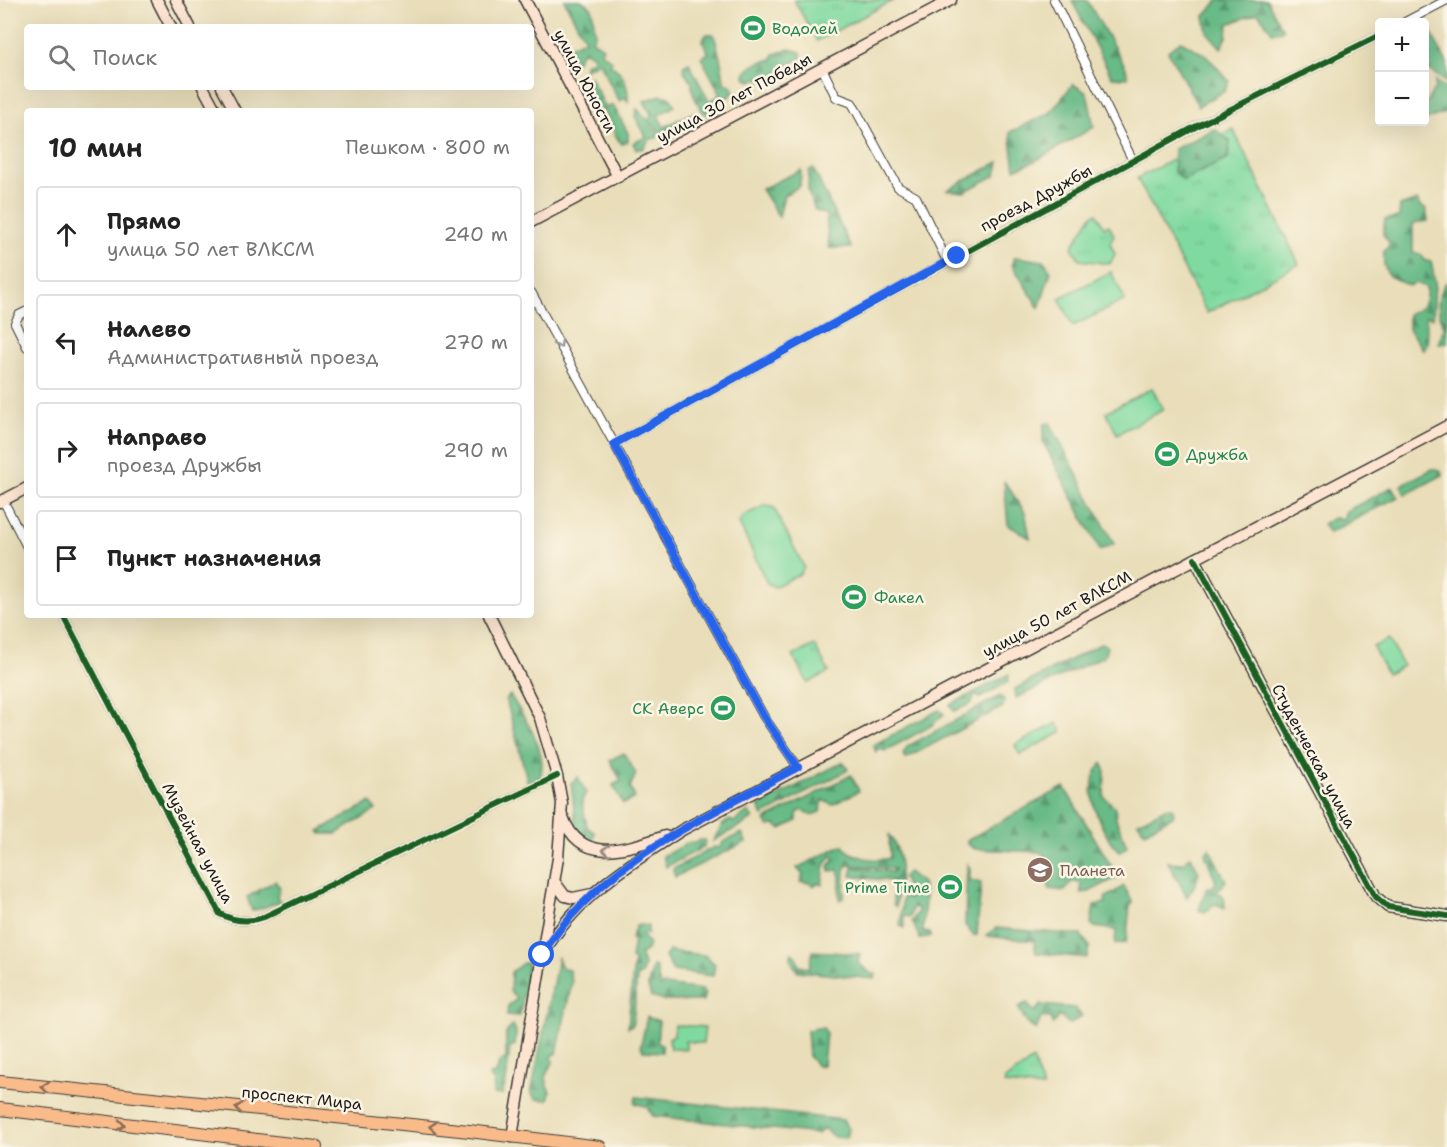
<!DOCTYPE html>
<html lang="ru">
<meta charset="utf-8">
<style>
body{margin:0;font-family:"Shantell Sans",sans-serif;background:#f6f6f6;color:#222}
.controls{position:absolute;right:18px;top:18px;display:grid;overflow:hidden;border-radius:6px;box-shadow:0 6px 24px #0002}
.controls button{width:54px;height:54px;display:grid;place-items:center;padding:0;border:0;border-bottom:2px solid #e0e0e0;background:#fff;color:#222;font:30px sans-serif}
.stop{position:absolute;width:18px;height:18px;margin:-14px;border:4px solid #2563eb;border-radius:50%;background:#fff}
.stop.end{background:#2563eb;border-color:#fff;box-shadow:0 2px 6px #0008}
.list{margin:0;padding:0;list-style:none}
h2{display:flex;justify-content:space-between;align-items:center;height:78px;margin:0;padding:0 24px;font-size:26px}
h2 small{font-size:20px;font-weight:400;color:#767676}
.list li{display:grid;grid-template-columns:39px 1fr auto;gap:18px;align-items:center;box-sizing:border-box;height:96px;margin:0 12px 12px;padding:0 12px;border:2px solid #e0e0e0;border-radius:6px}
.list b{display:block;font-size:22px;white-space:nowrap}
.list p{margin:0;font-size:20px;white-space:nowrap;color:#767676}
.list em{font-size:20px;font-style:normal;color:#767676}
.icon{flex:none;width:33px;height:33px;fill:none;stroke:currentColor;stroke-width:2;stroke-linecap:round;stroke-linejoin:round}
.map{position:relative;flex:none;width:1447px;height:1147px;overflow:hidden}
.search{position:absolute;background:#fff;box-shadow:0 6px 24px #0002;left:24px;top:24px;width:510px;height:66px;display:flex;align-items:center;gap:15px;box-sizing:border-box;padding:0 21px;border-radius:6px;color:#767676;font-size:22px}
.panel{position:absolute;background:#fff;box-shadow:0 6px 24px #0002;left:24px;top:108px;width:510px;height:510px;border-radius:6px}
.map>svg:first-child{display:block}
.grass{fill:url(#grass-tufts);stroke:#4e7b5e;stroke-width:1.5}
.forest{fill:url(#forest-firs);stroke:#426b51;stroke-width:1.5}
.pitch{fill:#80daa0;stroke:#4e7b5e;stroke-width:1.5}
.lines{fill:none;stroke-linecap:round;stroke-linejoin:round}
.street-casing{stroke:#3b3934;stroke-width:10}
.secondary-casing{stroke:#3b3934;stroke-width:13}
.primary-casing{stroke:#3b3934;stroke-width:14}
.street{stroke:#fff;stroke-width:8}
.secondary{stroke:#fde4d1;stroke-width:10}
.primary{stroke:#fabb8b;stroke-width:12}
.cycleway-casing{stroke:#fcf5e5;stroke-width:10}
.cycleway{stroke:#1b5e20;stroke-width:6}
.oneway{stroke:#999}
.oneway2{stroke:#988a80}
.oneway3{stroke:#8b6c54}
.route{stroke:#2563eb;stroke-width:8}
.labels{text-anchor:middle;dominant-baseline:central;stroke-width:5;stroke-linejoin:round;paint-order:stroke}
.leisure-label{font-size:16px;fill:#27864d;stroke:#fcf5e5;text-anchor:start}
.street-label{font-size:16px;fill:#1c1c1c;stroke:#fcf5e5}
.education-label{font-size:16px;fill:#785e54;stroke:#fcf5e5;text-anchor:start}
</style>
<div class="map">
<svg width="1447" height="1147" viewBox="0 0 1447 1147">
<defs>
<pattern id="grass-tufts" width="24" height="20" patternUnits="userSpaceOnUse" patternTransform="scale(1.5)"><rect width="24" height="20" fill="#80daa0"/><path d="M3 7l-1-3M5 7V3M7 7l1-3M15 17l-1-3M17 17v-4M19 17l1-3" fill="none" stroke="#6eba89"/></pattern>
<pattern id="forest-firs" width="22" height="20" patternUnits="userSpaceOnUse" patternTransform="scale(1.5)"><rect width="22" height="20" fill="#68ba86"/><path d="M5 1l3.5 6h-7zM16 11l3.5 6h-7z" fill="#55966d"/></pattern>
</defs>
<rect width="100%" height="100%" fill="#fcf5e5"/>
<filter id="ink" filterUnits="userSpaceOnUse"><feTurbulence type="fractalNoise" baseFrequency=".0167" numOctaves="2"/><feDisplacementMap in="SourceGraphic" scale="12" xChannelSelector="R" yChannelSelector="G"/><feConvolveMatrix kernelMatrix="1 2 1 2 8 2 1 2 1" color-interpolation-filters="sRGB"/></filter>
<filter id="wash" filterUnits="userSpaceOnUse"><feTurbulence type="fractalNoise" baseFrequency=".008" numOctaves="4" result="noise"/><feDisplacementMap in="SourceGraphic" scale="24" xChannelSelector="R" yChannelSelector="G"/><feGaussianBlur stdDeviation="1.35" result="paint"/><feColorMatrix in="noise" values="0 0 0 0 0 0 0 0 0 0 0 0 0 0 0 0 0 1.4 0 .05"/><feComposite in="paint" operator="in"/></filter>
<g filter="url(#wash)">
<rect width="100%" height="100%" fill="#e9deb9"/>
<path class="grass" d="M 794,0 L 894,0 L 817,41 Z
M 1233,129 L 1299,264 L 1207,313 L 1137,178 Z
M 1097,213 L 1104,227 L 1109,225 L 1114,235 L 1110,243 L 1115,254 L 1110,264 L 1080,260 L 1072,247 L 1092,215 Z
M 814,645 L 829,672 L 808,683 L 793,656 Z
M 1057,723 L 1062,732 L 1020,755 L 1015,745 Z
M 1033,1060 L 1043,1088 L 1004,1084 L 1005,1080 Z"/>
<path class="forest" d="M 564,0 L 581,0 L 592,8 L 595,33 L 592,40 L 603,47 L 601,52 L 612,61 L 610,65 C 624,72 629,87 628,102 L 626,98 L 619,101 L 599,62 L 585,69 L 585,64 L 593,60 L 593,56 L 585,51 L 581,53 L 576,62 L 569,50 L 572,44 L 574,45 L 585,39 Z
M 1087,0 L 1126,68 L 1128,78 L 1112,77 L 1072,1 Z
M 1219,0 L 1267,0 L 1283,30 L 1273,33 L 1258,13 L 1228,24 L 1227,37 L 1221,48 L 1207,32 L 1204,16 Z
M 1427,25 L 1447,63 L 1447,83 L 1425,67 L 1425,26 Z
M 707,34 L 713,34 C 717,41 724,74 724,83 L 731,85 L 734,92 L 707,115 C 699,110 690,90 692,82 L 685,73 L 683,66 L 689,63 L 709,101 L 721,95 L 701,57 L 709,53 L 702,41 Z
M 1181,41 L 1207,56 L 1229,81 L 1225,91 L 1198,106 L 1168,51 Z
M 789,49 L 801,52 L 801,58 L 783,68 L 776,75 L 771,75 L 768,79 L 762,81 L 759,78 L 751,81 L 746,79 L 745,74 C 752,65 761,60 772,60 L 774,54 Z
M 590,77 L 606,108 L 613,105 L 628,133 L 628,141 L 622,144 C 615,137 614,132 611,123 C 605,107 583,100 590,77 Z
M 1435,81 L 1447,89 L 1447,112 L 1425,120 L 1426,103 L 1435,88 Z
M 1073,84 L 1087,93 L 1094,127 L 1035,161 L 1015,169 L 1010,132 L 1050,113 Z
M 661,95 L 670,97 L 675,106 L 658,115 L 664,127 L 694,112 L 694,119 L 683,125 L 679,131 L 661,132 L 652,124 L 651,127 L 658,132 L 657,138 L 650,139 L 643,149 L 636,149 L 633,143 L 646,137 L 635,116 L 637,109 L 649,121 L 651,115 L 644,101 Z
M 1215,129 L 1230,141 L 1228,159 L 1183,180 L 1174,171 L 1174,149 Z
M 999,162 L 996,175 L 964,192 L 947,190 Z
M 813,168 L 851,248 L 829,248 L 826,215 L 815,210 L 808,191 L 809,171 Z
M 801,170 L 800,186 L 784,195 L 779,217 L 761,189 Z
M 1414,201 L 1418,201 L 1419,206 L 1426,209 L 1428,221 L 1413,224 L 1413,252 L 1422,255 L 1425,261 L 1431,261 L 1435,282 L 1433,318 L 1426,316 L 1428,342 L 1423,350 L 1408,328 L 1408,314 C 1422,310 1428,302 1426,287 L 1415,283 L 1409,286 L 1389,276 L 1384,265 L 1384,251 L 1390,244 L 1383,234 L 1385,219 L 1399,217 L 1400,206 Z
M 1015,257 L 1044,261 L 1051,271 L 1039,308 L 1012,265 Z
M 1447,282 L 1447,343 L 1439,343 L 1444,327 C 1437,311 1435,295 1447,282 Z
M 1050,423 L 1114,544 L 1100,550 L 1043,442 L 1044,424 Z
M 1432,469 L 1440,470 L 1443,475 L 1405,495 L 1401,485 Z
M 1004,481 L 1025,512 L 1030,538 L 1008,525 Z
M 1392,487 L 1398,497 L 1329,533 L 1323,524 L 1333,518 L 1343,519 L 1346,511 Z
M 1102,643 L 1107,647 L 1104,656 L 1016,698 L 1015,689 Z
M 1009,674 L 1008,682 L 980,698 L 975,695 L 971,704 L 954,711 L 950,705 Z
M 510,695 C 524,718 549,750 540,778 L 528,783 L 506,699 Z
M 1000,696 L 1004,699 L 1003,707 L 905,759 L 903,754 L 908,746 Z
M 939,710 L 944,714 L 931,726 L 885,751 L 877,748 L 876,752 L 873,745 Z
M 624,753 L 636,774 L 630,787 L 635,798 L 623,804 L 613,785 L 621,781 L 610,760 Z
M 843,762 L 848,770 L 763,816 L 758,806 Z
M 1102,763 L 1105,769 L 1104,797 L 1115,807 L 1116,819 L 1127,846 L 1120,852 C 1100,833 1080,786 1102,763 Z
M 851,775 L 859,791 L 832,805 L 823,800 L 820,812 L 812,815 L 803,810 L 797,813 L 797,821 L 781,829 L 775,825 L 768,826 L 765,820 Z
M 578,777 L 586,792 L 582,801 L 587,827 L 595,833 L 591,842 L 577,834 L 571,783 Z
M 1064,787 L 1118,877 L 1089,892 L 1081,893 L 1081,884 L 1072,881 L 1065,891 L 1049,889 L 1050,861 L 1040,852 L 975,849 L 967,844 L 967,840 Z
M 371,802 L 376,810 L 336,834 L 321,834 L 319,831 Z
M 1167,807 L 1173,809 L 1174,815 L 1145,832 L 1138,822 Z
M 748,811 L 753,819 L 713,841 L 722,825 L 730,820 L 734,822 Z
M 742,833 L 746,842 L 675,877 L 673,869 L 714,847 L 719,848 L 723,842 Z
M 889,835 C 906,855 899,883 896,907 L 893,904 L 893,881 L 851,876 L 853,867 L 892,872 L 894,869 L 849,865 L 845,869 L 844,897 L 840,900 C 838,889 842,880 839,870 L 830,871 L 829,866 L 835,859 L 832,855 L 825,865 L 822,885 L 818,883 L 813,886 L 810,883 L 800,882 L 803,875 L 797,868 L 842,845 C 852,858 876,862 890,858 Z
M 700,840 L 705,840 L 704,847 L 666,867 L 663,856 L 690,842 L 695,843 Z
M 1209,848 L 1226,881 L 1217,892 L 1224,897 L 1225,908 L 1216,904 L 1205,912 L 1199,910 L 1207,887 L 1213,887 L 1216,882 L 1205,853 Z
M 1191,856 L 1199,872 L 1196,883 L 1187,897 L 1168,862 L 1183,863 Z
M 967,864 L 970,868 L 970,880 L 981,883 L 977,935 L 973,935 L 965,925 Z
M 908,872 L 922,883 L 925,897 L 923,932 L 930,933 L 931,936 L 920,939 L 912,921 L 919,910 L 913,906 L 910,917 L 904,916 L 904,928 L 900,926 L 903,895 L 909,899 L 903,877 Z
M 275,881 L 280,888 L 277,896 L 280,902 L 252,911 L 247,897 Z
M 1124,886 L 1133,903 L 1130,906 L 1126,943 L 1115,944 L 1116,930 L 1095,927 L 1091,924 L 1094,905 L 1106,903 L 1105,898 Z
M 641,925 L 648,926 L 648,933 L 642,935 L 649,944 L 647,950 L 640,954 L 644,965 L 642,974 L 637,976 L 633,1025 L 628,1027 L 634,960 L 631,959 L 634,940 L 631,939 L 636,926 Z
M 996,928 L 1081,935 L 1089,946 L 1087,958 L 1036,953 L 1034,941 L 986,936 Z
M 669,951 L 704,955 L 715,964 L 713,976 L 673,971 L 665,957 Z
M 813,951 L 860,954 L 858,963 L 872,974 L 876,974 L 875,979 L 797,971 L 790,959 L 792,953 L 796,957 L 799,966 L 809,968 Z
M 558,958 L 562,968 L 569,970 L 572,982 L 557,1053 L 552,1056 L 553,1063 C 544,1073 545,1080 550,1092 L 548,1100 L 536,1099 L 531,1093 Z
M 523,963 L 528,963 L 520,1016 L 507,1015 L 508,1006 L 517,999 L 510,991 L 511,972 Z
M 653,966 L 656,967 L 660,987 L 663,985 L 702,990 L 705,994 L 703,1001 L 665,1001 L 651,997 L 648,986 Z
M 1027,1003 L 1034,1012 L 1041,1005 L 1075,1008 L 1082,1016 L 1070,1024 L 1059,1016 L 1053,1024 L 1051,1018 L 1041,1018 L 1036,1030 L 1028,1025 L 1018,1007 Z
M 647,1017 L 659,1021 L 657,1042 L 662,1045 L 662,1052 L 643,1051 L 641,1045 Z
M 513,1025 L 516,1032 L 515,1045 L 510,1047 L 506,1082 L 502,1095 L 493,1094 L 494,1082 L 489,1075 L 496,1074 L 499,1063 L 506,1058 L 506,1033 Z
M 823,1027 L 826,1033 L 823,1065 L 817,1066 L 809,1057 L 807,1030 Z
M 636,1097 L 843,1120 L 849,1129 L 847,1138 L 834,1137 L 823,1128 L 818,1134 L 653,1116 L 647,1107 L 635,1103 Z"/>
<path class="pitch" d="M 1111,272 L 1125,300 L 1073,326 L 1059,298 Z
M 1152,388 L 1163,410 L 1117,434 L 1106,412 Z
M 766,505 L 774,508 L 804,567 L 800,574 L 774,587 L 767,583 L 739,523 L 743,516 Z
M 1389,639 L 1403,666 L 1387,674 L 1373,647 Z
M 675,1025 L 705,1027 L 703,1043 L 685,1041 L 687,1049 L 670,1049 L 669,1038 L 674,1035 Z"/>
</g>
<g filter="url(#ink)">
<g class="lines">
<defs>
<path id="street" d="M 1054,0 L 1133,161
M 1405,22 L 1447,0
M 822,68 L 836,97 L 852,103 L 898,187 L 916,197 L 947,261
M 531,292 L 764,717 L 798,767
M 27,311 L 19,315 L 15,323 L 27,347
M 614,444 L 1195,127 L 1380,35
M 3,500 L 27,547
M 63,615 L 220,914 C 234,921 249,923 264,917 L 557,776"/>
<path id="secondary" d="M 157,0 L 171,27
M 176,0 L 190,27
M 525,0 L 618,177
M 203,87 L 216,111
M 222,87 L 235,111
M 531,222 L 951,0
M 0,502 L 27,488
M 1195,559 L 1376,897 L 1388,907 L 1447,916
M 489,615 L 540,718 L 557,776 L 562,803 L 558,858 L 512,1137
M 563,817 C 581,867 628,848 665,836
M 554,881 L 565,896 L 573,898 L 592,894
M 542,955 C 577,897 626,866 682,830 L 1447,426"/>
<path id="primary" d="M 0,1082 L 469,1131 L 600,1147
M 0,1109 L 316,1147"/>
</defs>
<use href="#street" class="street-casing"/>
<use href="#secondary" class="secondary-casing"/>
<use href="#primary" class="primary-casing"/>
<use href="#street" class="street"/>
<use href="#secondary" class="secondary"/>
<use href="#primary" class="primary"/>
<defs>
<path id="cycleway" d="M 614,444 L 1195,127 L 1380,35
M 1195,559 L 1376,897 L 1388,907 L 1447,916
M 63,615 L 220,914 C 234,921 249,923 264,917 L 557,776"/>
</defs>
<use href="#cycleway" class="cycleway-casing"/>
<use href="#cycleway" class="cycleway"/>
</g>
<defs><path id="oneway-chevron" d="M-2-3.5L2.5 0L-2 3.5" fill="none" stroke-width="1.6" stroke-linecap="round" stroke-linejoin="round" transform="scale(1.5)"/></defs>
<use class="oneway" href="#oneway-chevron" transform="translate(559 344) rotate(61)"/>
<use class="oneway2" href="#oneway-chevron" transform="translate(606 850) rotate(-174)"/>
<g class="oneway3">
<use href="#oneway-chevron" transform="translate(45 1087) rotate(-174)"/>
<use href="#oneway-chevron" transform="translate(239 1108) rotate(-174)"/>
<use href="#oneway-chevron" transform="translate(121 1125) rotate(7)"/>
<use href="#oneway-chevron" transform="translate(433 1127) rotate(-175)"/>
</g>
</g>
<g class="lines" filter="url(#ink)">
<path class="route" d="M 542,955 C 598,863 706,817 798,767 L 764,717 L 614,444 L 957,256"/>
</g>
<defs>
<symbol id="stadium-disc" viewBox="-11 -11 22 22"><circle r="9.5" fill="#2e9e5b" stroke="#fcf5e5"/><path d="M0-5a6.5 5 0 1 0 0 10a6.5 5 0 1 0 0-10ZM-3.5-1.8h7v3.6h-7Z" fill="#fff"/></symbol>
<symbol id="university-disc" viewBox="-11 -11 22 22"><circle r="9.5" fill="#8d6e63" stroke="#fcf5e5"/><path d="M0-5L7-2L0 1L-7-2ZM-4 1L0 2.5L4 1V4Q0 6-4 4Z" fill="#fff"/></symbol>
</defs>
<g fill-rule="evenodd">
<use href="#stadium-disc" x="738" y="13" width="30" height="30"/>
<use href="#stadium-disc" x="1152" y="439" width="30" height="30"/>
<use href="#stadium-disc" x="839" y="582" width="30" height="30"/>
<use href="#stadium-disc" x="708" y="693" width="30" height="30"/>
<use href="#university-disc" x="1025" y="855" width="30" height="30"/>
<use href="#stadium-disc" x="935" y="872" width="30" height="30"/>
</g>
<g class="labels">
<g class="leisure-label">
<text x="772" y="28">Водолей</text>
<text x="1186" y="454">Дружба</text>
<text x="874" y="597">Факел</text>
<text x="704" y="708" text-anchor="end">СК Аверс</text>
<text x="930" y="887" text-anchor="end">Prime Time</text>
</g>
<g class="street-label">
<text transform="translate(585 81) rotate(62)">улица Юности</text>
<text transform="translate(734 98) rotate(-28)">улица 30 лет Победы</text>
<text transform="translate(1036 198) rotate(-28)">проезд Дружбы</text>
<text transform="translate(1057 614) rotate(-28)">улица 50 лет ВЛКСМ</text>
<text transform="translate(1314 756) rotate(62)">Студенческая улица</text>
<text transform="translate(198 843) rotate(62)">Музейная улица</text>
<text transform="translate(302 1098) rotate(6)">проспект Мира</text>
</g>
<g class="education-label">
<text x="1060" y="870">Планета</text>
</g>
</g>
</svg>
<div class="controls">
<button>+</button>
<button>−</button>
</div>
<div class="stop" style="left:542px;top:955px"></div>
<div class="stop end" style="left:957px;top:256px"></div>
<div class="search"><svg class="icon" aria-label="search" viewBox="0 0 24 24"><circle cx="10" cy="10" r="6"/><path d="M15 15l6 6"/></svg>Поиск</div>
<section class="panel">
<h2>10 мин<small>Пешком · 800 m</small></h2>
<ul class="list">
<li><svg class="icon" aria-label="ahead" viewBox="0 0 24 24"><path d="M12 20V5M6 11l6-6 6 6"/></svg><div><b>Прямо</b><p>улица 50 лет ВЛКСМ</p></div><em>240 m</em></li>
<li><svg class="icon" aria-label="left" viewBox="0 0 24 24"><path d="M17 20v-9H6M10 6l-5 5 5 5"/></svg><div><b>Налево</b><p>Административный проезд</p></div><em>270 m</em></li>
<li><svg class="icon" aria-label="right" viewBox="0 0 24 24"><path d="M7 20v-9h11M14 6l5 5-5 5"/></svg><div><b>Направо</b><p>проезд Дружбы</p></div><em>290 m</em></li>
<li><svg class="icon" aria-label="arrive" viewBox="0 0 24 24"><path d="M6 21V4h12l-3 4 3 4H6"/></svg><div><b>Пункт назначения</b></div></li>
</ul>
</section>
</div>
